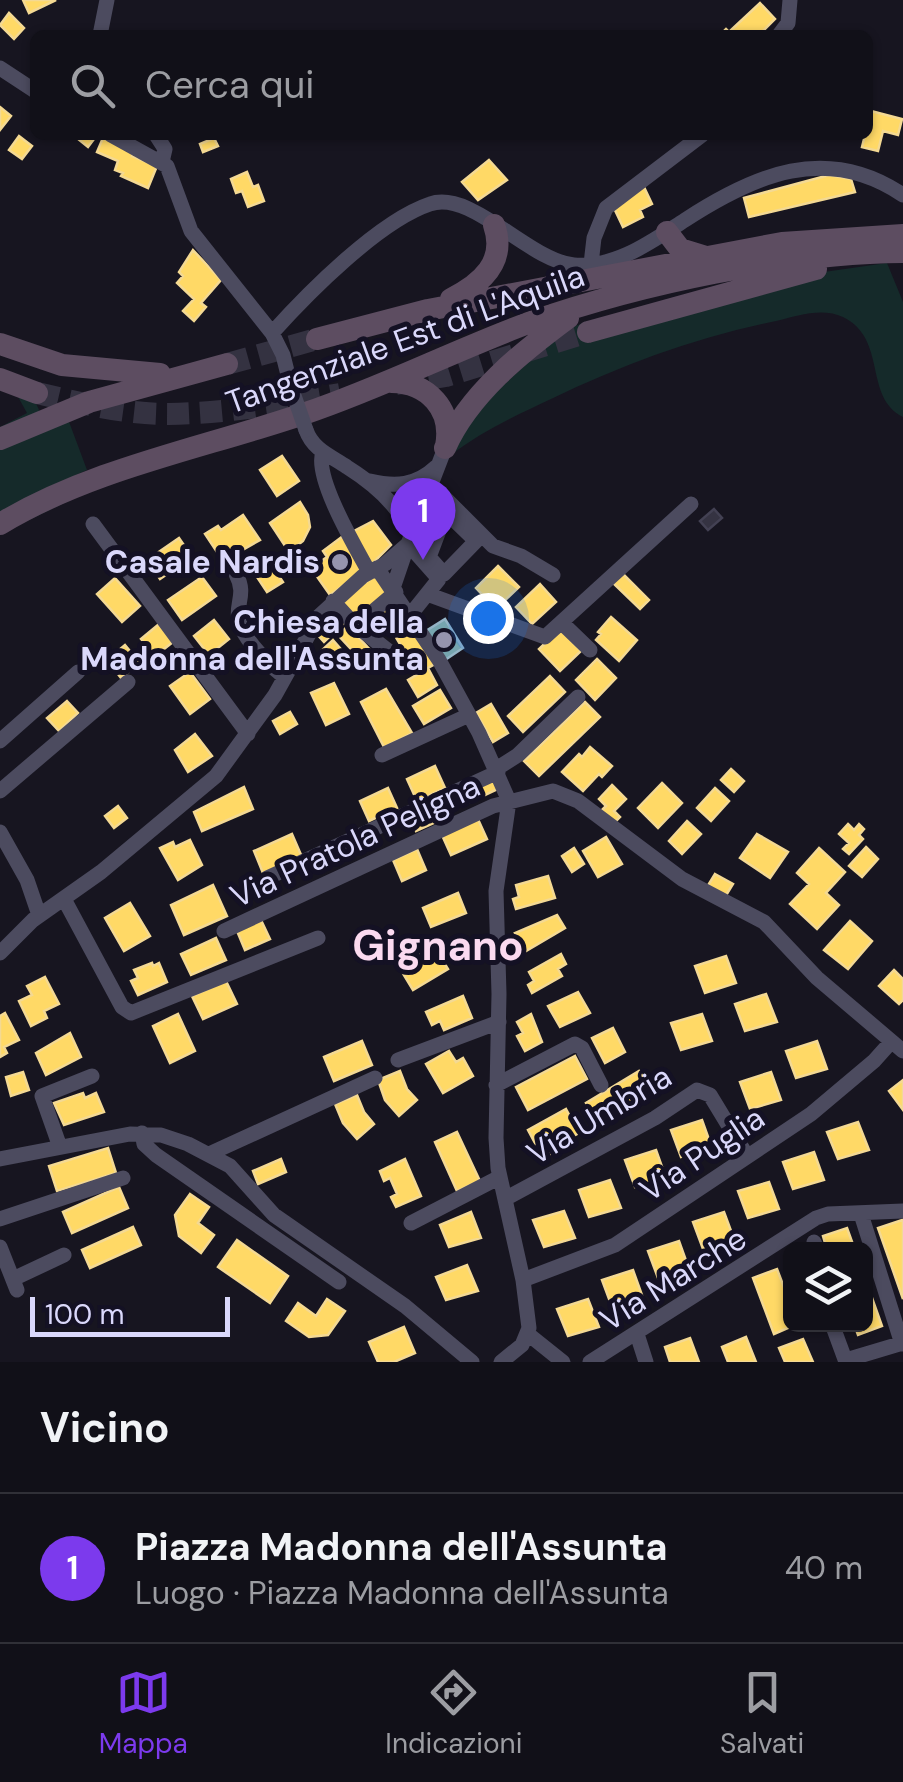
<!DOCTYPE html>
<html lang="it">
<meta charset="utf-8">
<style>
body{margin:0;font-family:"DM Sans",sans-serif;background:#1e1e25;color:#f1f3f6}
.controls{position:absolute;right:30px;bottom:30px;display:grid;overflow:hidden;border-radius:15px;box-shadow:0 2px 8px #0004}
.controls button{width:90px;height:90px;display:grid;place-items:center;padding:0;border:0;border-bottom:2px solid #303037;background:#111018;color:#f1f3f6;font:50px sans-serif}
.scale{position:absolute;left:30px;bottom:25px;width:200px;box-sizing:border-box;padding-left:10px;border:5px solid #dad8fb;border-top:0;font-size:28px;line-height:35px;white-space:nowrap;color:#dad8fb;-webkit-text-stroke:8px #141124;paint-order:stroke}
.you{position:absolute;left:488px;top:618px;width:35px;height:35px;margin:-25px;border:8px solid #fff;border-radius:50%;background:#1a73e8;box-shadow:0 0 0 15px #1a73e833}
.badge{display:grid;place-items:center;width:65px;height:65px;border-radius:50%;background:#7c3aed;color:#fff;font-size:32px;font-weight:700}
.pin{position:absolute;translate:-50% -82px;filter:drop-shadow(0 2px 5px #0008)}
.pin::after{content:'';position:absolute;top:52px;width:35px;height:30px;background:inherit;clip-path:polygon(0 0,100% 0,50% 100%)}
.list{margin:0;padding:0;list-style:none}
h2{display:flex;justify-content:space-between;align-items:center;height:130px;margin:0;padding:0 40px;font-size:42px}
h2 small{font-size:32px;font-weight:400;color:#9c9da2}
.list li{display:grid;grid-template-columns:65px 1fr auto;gap:30px;align-items:center;box-sizing:border-box;height:150px;padding:0 40px;border-top:2px solid #303037}
.list b{display:block;font-size:38px;white-space:nowrap}
.list p{margin:0;font-size:32px;white-space:nowrap;color:#9c9da2}
.list em{font-size:32px;font-style:normal;color:#9c9da2}
.icon{flex:none;width:55px;height:55px;fill:none;stroke:currentColor;stroke-width:2;stroke-linecap:round;stroke-linejoin:round}
.map{position:relative;flex:none;width:903px;height:1362px;overflow:hidden}
.search{position:absolute;background:#111018;box-shadow:0 2px 8px #0004;left:30px;right:30px;top:30px;height:110px;display:flex;align-items:center;gap:25px;box-sizing:border-box;padding:0 35px;border-radius:15px;color:#9c9da2;font-size:38px}
.sheet{height:280px;background:#111018}
nav{display:flex;justify-content:space-around;align-items:center;box-sizing:border-box;height:140px;border-top:2px solid #303037;background:#111018;font-size:28px;color:#9c9da2}
nav a{display:grid;justify-items:center;gap:5px}
nav .on{color:#7c3aed}
.map>svg:first-child{display:block}
.green{fill:#152a2a}
.homes{fill:#ffd966;stroke:#f4d993;stroke-width:2.5}
.public{fill:#76a5af;stroke:#94b4c6;stroke-width:2.5}
.building{fill:#353342;stroke:#434153;stroke-width:2.5}
.lines{fill:none;stroke-linecap:round;stroke-linejoin:round}
.highway-tunnel{stroke:#343241;stroke-width:22;stroke-dasharray:22 11;stroke-linecap:butt}
.minor{stroke:#4c4b5f;stroke-width:15}
.highway{stroke:#5d4d61;stroke-width:22}
.minor-bridge{stroke:#4c4b5f;stroke-width:15}
.poi-dot{fill:#9694ae;stroke:#141124;stroke-width:4}
.labels{text-anchor:middle;dominant-baseline:central;stroke-width:10;stroke-linejoin:round;paint-order:stroke}
.street-label{font-size:32px;fill:#dad8fb;stroke:#141124}
.poi-label{font-size:32px;font-weight:bold;fill:#dad8fb;stroke:#141124;text-anchor:end}
.district-label{font-size:42px;font-weight:bold;fill:#fbdaf0;stroke:#141124}
</style>
<div class="map">
<svg width="903" height="1362" viewBox="0 0 903 1362">
<rect width="100%" height="100%" fill="#171520"/>
<path class="green" d="M 887,263 L 903,302 L 903,417 C 863,397 888,339 843,317 C 822,307 797,316 776,321 C 697,337 624,364 551,399 C 517,415 482,431 451,455 L 468,418 L 561,332 L 585,322 L 824,272 Z
M 17,395 L 35,401 L 47,428 L 68,419 L 87,470 L 76,475 L 83,494 L 0,534 L 0,427 L 27,413 Z"/>
<path class="homes" d="M 23,0 L 56,0 L 29,13 Z
M 760,3 L 775,19 L 759,35 L 720,35 L 726,29 L 729,32 Z
M 9,13 L 24,28 L 14,39 L 0,25 Z
M 0,107 L 11,116 L 0,130 Z
M 871,111 L 902,119 L 898,135 L 883,131 L 878,151 L 862,147 L 865,135 L 868,135 Z
M 82,135 L 97,135 L 88,147 L 78,139 Z
M 19,136 L 32,146 L 22,159 L 9,150 Z
M 103,138 L 134,151 L 132,156 L 157,166 L 148,188 L 121,176 L 123,173 L 115,170 L 118,161 L 97,152 Z
M 214,138 L 218,146 L 203,152 L 200,144 Z
M 489,160 L 507,180 L 478,200 L 462,182 Z
M 247,172 L 253,187 L 258,185 L 264,201 L 248,207 L 242,191 L 236,193 L 231,179 Z
M 829,175 L 851,179 L 855,192 L 749,217 L 744,198 Z
M 644,187 L 652,204 L 640,210 L 643,217 L 623,227 L 613,206 Z
M 193,250 L 221,280 L 201,303 L 206,307 L 194,321 L 183,311 L 194,299 L 177,283 L 183,276 L 179,272 Z
M 282,456 L 299,481 L 277,496 L 260,470 Z
M 300,502 L 308,515 L 310,527 L 303,541 L 289,552 L 270,523 Z
M 243,515 L 260,540 L 223,561 L 205,534 L 218,526 L 221,530 Z
M 373,521 L 391,545 L 370,566 L 352,532 Z
M 343,536 L 365,570 L 330,595 L 311,568 L 327,557 L 323,551 Z
M 179,538 L 192,557 L 160,579 L 147,560 Z
M 271,564 L 283,582 L 267,592 L 255,574 Z
M 498,566 L 519,587 L 496,609 L 476,588 Z
M 622,573 L 649,600 L 640,609 L 613,583 Z
M 375,576 L 390,593 L 356,622 L 338,601 Z
M 202,577 L 216,596 L 182,620 L 168,600 Z
M 115,578 L 140,606 L 122,622 L 97,594 Z
M 540,584 L 556,602 L 532,624 L 516,607 Z
M 391,599 L 435,664 L 428,668 L 437,685 L 418,697 L 408,680 L 418,674 L 391,629 L 376,614 Z
M 333,608 L 345,622 L 324,642 L 314,631 Z
M 611,617 L 637,640 L 619,661 L 596,640 L 601,634 L 598,632 Z
M 214,620 L 229,639 L 209,655 L 194,636 Z
M 159,624 L 173,642 L 155,656 L 141,639 Z
M 348,626 L 373,653 L 363,662 L 338,635 Z
M 560,629 L 581,651 L 560,671 L 539,649 Z
M 333,640 L 347,656 L 334,667 L 320,652 Z
M 125,645 L 140,663 L 121,678 L 107,660 Z
M 597,659 L 616,678 L 595,700 L 576,680 Z
M 190,672 L 210,699 L 190,714 L 170,686 Z
M 550,676 L 565,692 L 523,732 L 508,716 Z
M 334,683 L 349,714 L 326,725 L 311,693 Z
M 386,689 L 412,733 L 384,747 L 361,702 Z
M 440,690 L 451,708 L 424,724 L 413,706 Z
M 67,701 L 78,713 L 59,731 L 47,718 Z
M 585,702 L 600,717 L 539,776 L 524,761 Z
M 491,704 L 508,733 L 493,742 L 476,713 Z
M 290,712 L 297,724 L 280,734 L 273,721 Z
M 195,734 L 212,756 L 188,772 L 175,750 Z
M 590,747 L 612,766 L 602,777 L 599,774 L 583,791 L 562,772 L 579,754 L 582,757 Z
M 435,766 L 445,788 L 417,801 L 407,779 Z
M 731,769 L 744,781 L 734,792 L 721,780 Z
M 492,776 L 498,789 L 468,803 L 463,790 Z
M 662,783 L 682,803 L 658,828 L 638,808 Z
M 612,785 L 626,799 L 614,811 L 620,817 L 613,824 L 600,812 L 606,806 L 599,799 Z
M 244,787 L 253,809 L 202,831 L 194,812 Z
M 388,788 L 397,808 L 369,821 L 360,801 Z
M 715,788 L 729,801 L 711,821 L 697,808 Z
M 118,806 L 127,818 L 114,828 L 105,816 Z
M 434,811 L 438,821 L 416,831 L 412,821 Z
M 477,817 L 487,839 L 451,855 L 441,833 Z
M 687,821 L 701,834 L 682,854 L 669,841 Z
M 848,824 L 854,830 L 859,824 L 864,829 L 859,835 L 863,839 L 849,854 L 843,849 L 849,843 L 839,834 Z
M 292,834 L 302,857 L 263,873 L 254,851 Z
M 757,834 L 788,852 L 770,878 L 740,858 Z
M 606,837 L 622,864 L 598,877 L 583,851 Z
M 190,840 L 202,865 L 178,880 L 160,848 L 173,842 L 175,847 Z
M 866,847 L 878,859 L 862,877 L 849,866 Z
M 574,848 L 584,864 L 572,872 L 562,856 Z
M 819,848 L 845,872 L 826,893 L 839,905 L 817,929 L 790,904 L 809,884 L 797,873 Z
M 417,849 L 426,870 L 402,881 L 393,860 Z
M 715,874 L 733,884 L 725,897 L 707,887 Z
M 548,876 L 555,898 L 516,909 L 513,899 L 519,897 L 516,885 Z
M 213,885 L 227,916 L 184,935 L 171,905 Z
M 458,893 L 466,913 L 431,927 L 423,908 Z
M 130,903 L 150,936 L 124,951 L 105,918 Z
M 557,915 L 565,928 L 521,954 L 515,942 L 519,939 L 515,933 Z
M 261,920 L 270,939 L 245,950 L 237,931 Z
M 850,921 L 872,941 L 848,969 L 824,950 Z
M 216,938 L 226,960 L 191,975 L 181,954 Z
M 434,946 L 448,969 L 413,990 L 399,967 Z
M 561,954 L 566,964 L 558,969 L 562,976 L 532,993 L 528,985 L 534,981 L 529,972 Z
M 726,956 L 736,983 L 705,993 L 695,966 Z
M 152,963 L 153,966 L 159,963 L 167,982 L 138,995 L 131,981 L 138,978 L 134,970 Z
M 894,970 L 903,979 L 903,1000 L 899,1004 L 879,986 Z
M 45,977 L 59,1004 L 44,1011 L 47,1018 L 31,1026 L 19,1001 L 32,995 L 27,986 Z
M 226,981 L 237,1004 L 203,1019 L 192,996 Z
M 578,992 L 590,1013 L 560,1027 L 548,1006 Z
M 766,994 L 777,1022 L 745,1031 L 735,1004 Z
M 463,996 L 472,1018 L 444,1030 L 440,1021 L 432,1025 L 426,1012 Z
M 5,1013 L 19,1040 L 4,1047 L 7,1053 L 0,1057 L 0,1016 Z
M 178,1014 L 195,1051 L 170,1063 L 153,1026 Z
M 531,1014 L 542,1042 L 525,1051 L 517,1036 L 523,1033 L 517,1022 Z
M 702,1014 L 712,1041 L 681,1050 L 671,1023 Z
M 613,1028 L 625,1052 L 605,1063 L 592,1038 Z
M 70,1033 L 81,1057 L 46,1075 L 36,1053 Z
M 362,1041 L 372,1065 L 334,1081 L 324,1057 Z
M 817,1041 L 827,1069 L 796,1078 L 786,1051 Z
M 449,1051 L 456,1062 L 463,1058 L 473,1076 L 443,1093 L 426,1064 Z
M 575,1056 L 587,1079 L 528,1110 L 516,1087 Z
M 400,1071 L 407,1089 L 417,1100 L 399,1116 L 385,1100 L 378,1080 Z
M 639,1071 L 653,1093 L 599,1125 L 586,1103 Z
M 23,1072 L 29,1090 L 11,1096 L 6,1077 Z
M 771,1072 L 781,1100 L 750,1109 L 740,1082 Z
M 903,1080 L 903,1110 L 889,1091 Z
M 83,1093 L 85,1098 L 96,1093 L 104,1112 L 64,1125 L 54,1103 Z
M 357,1095 L 364,1112 L 374,1124 L 357,1139 L 343,1123 L 335,1104 Z
M 566,1109 L 579,1133 L 555,1146 L 557,1150 L 543,1158 L 528,1130 Z
M 702,1120 L 712,1148 L 681,1157 L 671,1130 Z
M 858,1122 L 869,1150 L 838,1159 L 827,1132 Z
M 457,1132 L 480,1181 L 457,1191 L 435,1142 Z
M 108,1148 L 116,1173 L 57,1191 L 49,1166 Z
M 656,1150 L 666,1178 L 635,1187 L 625,1160 Z
M 814,1152 L 824,1180 L 793,1189 L 783,1162 Z
M 281,1159 L 286,1172 L 258,1184 L 253,1171 Z
M 405,1159 L 421,1196 L 396,1207 L 391,1197 L 397,1194 L 390,1178 L 384,1181 L 380,1171 Z
M 610,1180 L 621,1208 L 589,1217 L 579,1190 Z
M 769,1182 L 779,1209 L 748,1218 L 738,1191 Z
M 119,1187 L 128,1208 L 72,1233 L 63,1212 Z
M 190,1194 L 209,1207 L 198,1223 L 214,1235 L 201,1253 L 179,1236 L 175,1215 Z
M 564,1211 L 575,1238 L 544,1247 L 533,1220 Z
M 471,1212 L 481,1238 L 449,1247 L 440,1225 Z
M 724,1212 L 734,1239 L 703,1249 L 693,1222 Z
M 902,1220 L 903,1222 L 903,1299 L 878,1228 Z
M 133,1227 L 141,1245 L 90,1268 L 82,1250 Z
M 847,1228 L 855,1250 L 827,1250 L 823,1236 Z
M 237,1240 L 288,1276 L 270,1303 L 218,1267 Z
M 679,1241 L 689,1269 L 658,1278 L 648,1251 Z
M 467,1265 L 478,1291 L 446,1300 L 436,1277 Z
M 777,1269 L 790,1303 L 790,1324 L 797,1324 L 774,1334 L 753,1278 Z
M 633,1270 L 643,1298 L 612,1307 L 602,1280 Z
M 866,1281 L 882,1326 L 858,1335 L 854,1324 L 866,1324 Z
M 327,1299 L 345,1311 L 328,1335 L 309,1337 L 286,1321 L 298,1303 L 316,1316 Z
M 588,1299 L 599,1327 L 568,1336 L 557,1309 Z
M 404,1327 L 415,1353 L 394,1362 L 378,1362 L 369,1342 Z
M 746,1337 L 756,1362 L 728,1362 L 722,1347 Z
M 690,1338 L 699,1362 L 670,1362 L 665,1347 Z
M 803,1339 L 813,1362 L 785,1362 L 779,1348 Z"/>
<path class="public" d="M 445,619 L 463,648 L 445,660 L 426,631 Z"/>
<path class="building" d="M 714,509 L 722,518 L 708,530 L 700,521 Z"/>
<g class="lines">
<path class="highway-tunnel" d="M 227,364 L 317,339
M 396,384 L 446,376 L 588,332
M 37,393 C 80,403 124,414 169,414 C 226,413 284,404 340,394"/>
<path class="minor" d="M 100,35 L 107,0
M 779,35 L 788,23 L 790,0
M 0,68 L 35,91
M 111,135 L 167,166 L 191,231 L 272,333 L 283,355 L 291,387
M 156,135 L 165,149 L 162,162
M 591,264 L 594,238 L 606,208 L 702,135
M 272,333 C 308,293 379,221 430,204 C 471,189 529,261 574,265 C 616,268 651,242 685,220 C 754,175 826,143 903,195
M 306,430 C 313,450 331,456 347,467 C 374,484 401,507 412,537
M 323,452 C 313,476 356,548 369,572
M 370,481 C 395,487 416,486 436,467
M 429,490 L 442,495 L 493,546 L 521,556 L 553,575
M 446,512 L 476,541 L 444,574 L 429,557 Z
M 93,524 L 248,734
M 377,568 L 439,660 L 479,733 L 509,801 L 496,891 L 499,994 L 496,1138 L 498,1168 L 523,1280 L 529,1328 L 522,1345 L 501,1362
M 236,574 C 247,595 235,603 239,621 C 243,638 271,668 285,677
M 393,588 L 408,544 L 439,579 L 411,614
M 427,594 L 545,637 L 691,504
M 333,601 L 354,624 L 391,653
M 562,623 L 590,650
M 356,626 L 396,592
M 0,741 L 78,672
M 382,755 L 469,715
M 496,769 L 518,755 L 578,697
M 0,791 L 128,682
M 0,832 L 27,880 L 39,915
M 267,878 L 498,772
M 64,899 L 122,1007 L 131,1013 L 318,938
M 224,931 L 493,806 L 553,791 L 578,801 L 682,879 L 764,922 L 817,978 L 903,1051
M 0,953 L 33,920 L 101,872 L 216,776 L 275,695 L 319,616 L 363,576 L 385,564 L 408,544 L 445,448
M 398,1060 L 499,1022
M 496,1085 L 575,1044 L 582,1048 L 601,1085
M 142,1133 L 144,1144 L 156,1155 L 339,1282
M 60,1147 L 42,1096 L 92,1076
M 209,1154 L 375,1078
M 0,1159 L 130,1134 L 161,1135 L 188,1144 L 230,1166 L 274,1215 L 405,1306 L 472,1362
M 505,1199 L 655,1118 L 697,1090 L 710,1095 L 747,1156
M 861,1214 L 902,1344
M 0,1219 L 123,1178
M 411,1223 L 500,1177
M 814,1242 L 817,1250
M 0,1247 L 17,1290
M 13,1279 L 64,1255
M 523,1280 L 615,1245 L 811,1114 L 874,1061 L 891,1042
M 832,1324 L 846,1362
M 528,1334 L 563,1362
M 637,1334 L 646,1362
M 846,1360 L 903,1343
M 590,1362 L 816,1218 L 828,1214 L 903,1211"/>
<path class="highway" d="M 667,232 L 680,249 L 706,257
M 451,299 C 481,284 507,262 494,225
M 588,332 L 816,269
M 317,339 L 428,310 L 782,243 L 903,235
M 0,344 L 62,365 L 160,374
M 0,379 L 37,393
M 392,382 C 428,383 453,409 446,446
M 0,439 L 89,402 L 227,364
M 445,448 C 469,394 522,352 568,318
M 0,524 C 93,468 204,448 306,413 C 383,387 455,350 531,322 C 643,283 785,253 903,252"/>
<path class="minor-bridge" d="M 291,387 L 306,430"/>
</g>
<g class="poi-dot">
<circle cx="340" cy="562" r="10"/>
<circle cx="444" cy="640" r="10"/>
</g>
<g class="labels">
<g class="street-label">
<text transform="translate(405 339) rotate(-20)">Tangenziale Est di L'Aquila</text>
<text transform="translate(355 841) rotate(-25)">Via Pratola Peligna</text>
<text transform="translate(599 1115) rotate(-31)">Via Umbria</text>
<text transform="translate(702 1154) rotate(-34)">Via Puglia</text>
<text transform="translate(673 1279) rotate(-32)">Via Marche</text>
</g>
<g class="poi-label">
<text x="320" y="562">Casale Nardis</text>
<text x="424" y="622">Chiesa della<tspan x="424" dy="37">Madonna dell'Assunta</tspan></text>
</g>
<g class="district-label">
<text x="438" y="945">Gignano</text>
</g>
</g>
</svg>
<div class="controls">
<button><svg class="icon" aria-label="layers" viewBox="0 0 24 24"><path d="M12 4l9 5-9 5-9-5zM3 14l9 5 9-5"/></svg></button>
</div>
<div class="scale">100 m</div>
<div class="you"></div>
<div class="pin badge" style="left:423px;top:560px">1</div>
<div class="search"><svg class="icon" aria-label="search" viewBox="0 0 24 24"><circle cx="10" cy="10" r="6"/><path d="M15 15l6 6"/></svg>Cerca qui</div>
</div>
<section class="sheet">
<h2>Vicino<small></small></h2>
<ul class="list">
<li><span class="badge">1</span><div><b>Piazza Madonna dell'Assunta</b><p>Luogo · Piazza Madonna dell'Assunta</p></div><em>40 m</em></li>
</ul>
</section>
<nav>
<a class="on"><svg class="icon" aria-label="map" viewBox="0 0 24 24"><path d="M3 6l6-2 6 2 6-2v14l-6 2-6-2-6 2zM9 4v14M15 6v14"/></svg>Mappa</a>
<a><svg class="icon" aria-label="directions" viewBox="0 0 24 24"><path d="M12 3l9 9-9 9-9-9zM9 14v-3h6M13 9l2 2-2 2"/></svg>Indicazioni</a>
<a><svg class="icon" aria-label="saved" viewBox="0 0 24 24"><path d="M7 4h10v16l-5-4-5 4z"/></svg>Salvati</a>
</nav>
